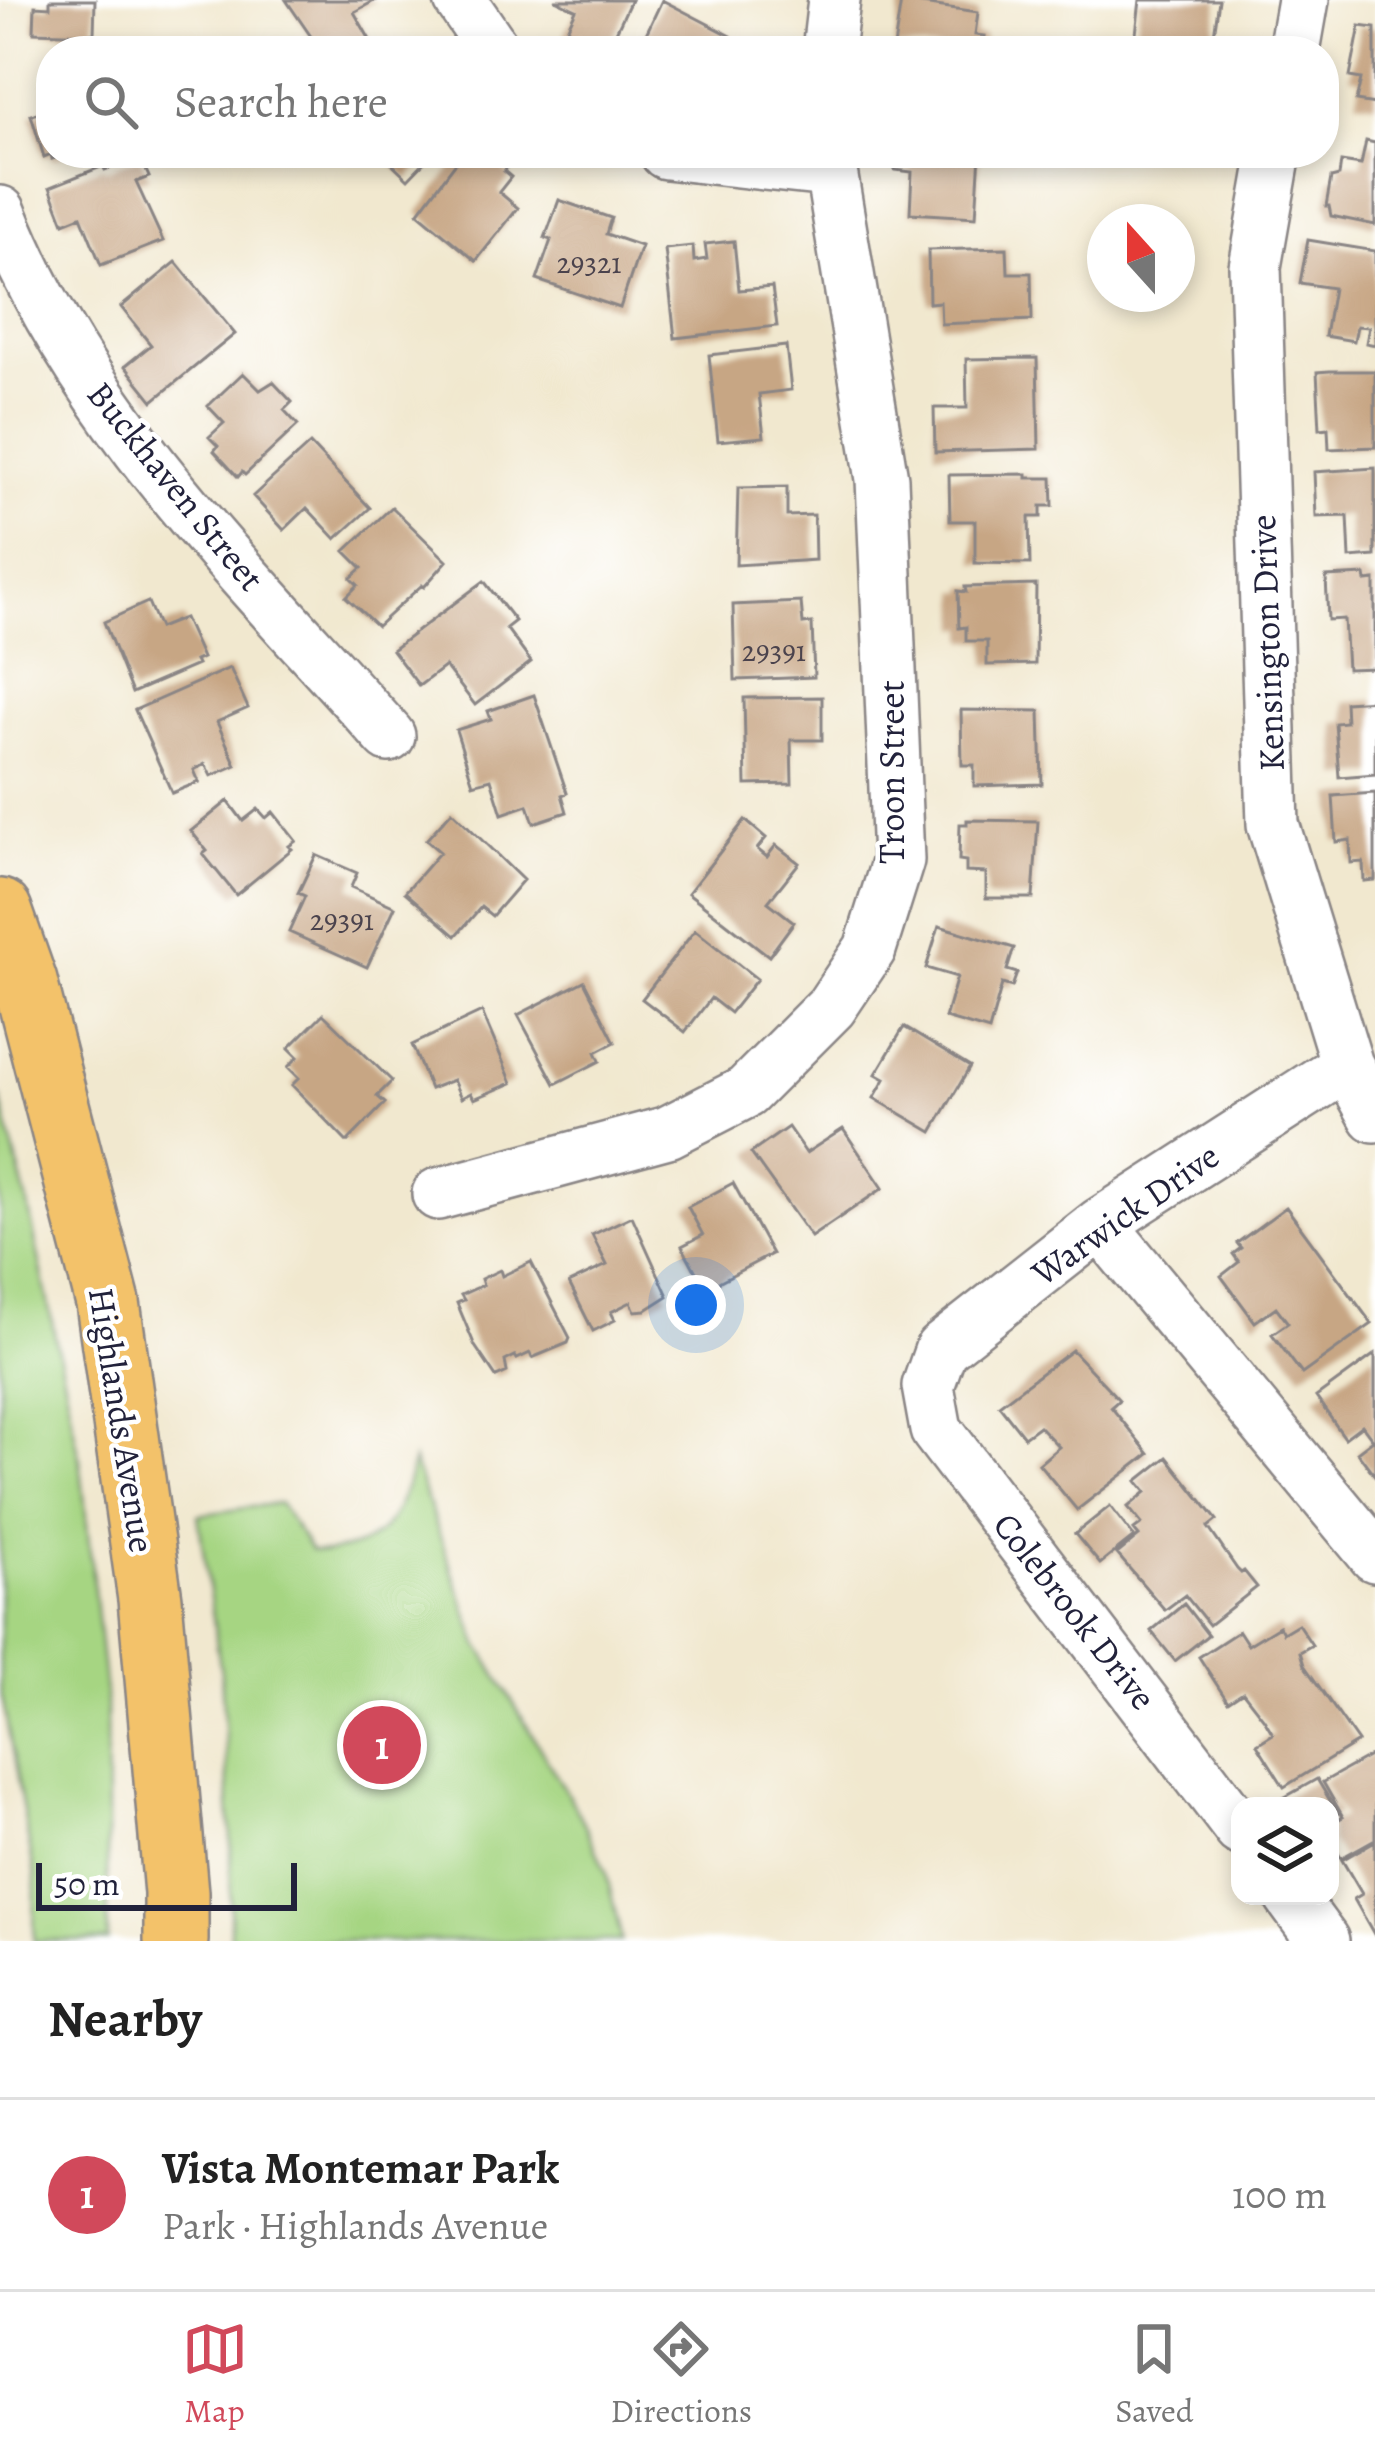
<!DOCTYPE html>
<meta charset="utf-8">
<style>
body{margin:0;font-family:Alegreya,serif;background:#f2f2f2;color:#222}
.controls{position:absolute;right:36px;bottom:36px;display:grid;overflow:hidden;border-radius:24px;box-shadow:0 6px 18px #0003}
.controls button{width:108px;height:108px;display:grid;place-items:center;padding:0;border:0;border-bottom:3px solid #e0e0e0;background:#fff;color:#222;font:60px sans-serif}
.compass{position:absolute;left:1087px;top:204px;width:108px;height:108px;border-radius:50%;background:#fff;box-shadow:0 6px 18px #0003;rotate:339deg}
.scale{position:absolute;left:36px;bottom:30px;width:261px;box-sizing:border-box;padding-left:12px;border:6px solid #22223b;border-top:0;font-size:33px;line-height:42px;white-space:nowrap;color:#22223b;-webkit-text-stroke:9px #fff;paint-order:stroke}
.you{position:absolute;left:696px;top:1305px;width:42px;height:42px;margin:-30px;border:9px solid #fff;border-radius:50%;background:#1a73e8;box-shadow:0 0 0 18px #1a73e833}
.badge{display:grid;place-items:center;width:78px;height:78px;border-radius:50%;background:#d1495b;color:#fff;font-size:39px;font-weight:700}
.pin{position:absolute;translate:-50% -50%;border:6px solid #fff;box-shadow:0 3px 12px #0006}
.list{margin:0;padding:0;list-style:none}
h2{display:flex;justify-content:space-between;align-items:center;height:156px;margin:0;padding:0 48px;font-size:51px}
h2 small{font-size:39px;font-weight:400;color:#767676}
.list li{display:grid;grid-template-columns:78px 1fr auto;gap:36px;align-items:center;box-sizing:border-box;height:192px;padding:0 48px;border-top:3px solid #e0e0e0}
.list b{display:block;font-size:45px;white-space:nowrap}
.list p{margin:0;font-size:39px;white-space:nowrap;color:#767676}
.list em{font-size:39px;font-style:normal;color:#767676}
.icon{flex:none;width:66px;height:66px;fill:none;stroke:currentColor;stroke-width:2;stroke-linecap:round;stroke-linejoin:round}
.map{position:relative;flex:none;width:1375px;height:1941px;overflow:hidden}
.search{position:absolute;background:#fff;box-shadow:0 6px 18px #0003;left:36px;right:36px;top:36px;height:132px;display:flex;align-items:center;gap:30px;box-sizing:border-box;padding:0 42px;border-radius:48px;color:#767676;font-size:45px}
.sheet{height:348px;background:#fff}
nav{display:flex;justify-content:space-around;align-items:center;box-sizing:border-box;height:168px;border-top:3px solid #e0e0e0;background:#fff;font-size:33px;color:#767676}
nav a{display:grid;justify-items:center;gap:6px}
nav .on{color:#d1495b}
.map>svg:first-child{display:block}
.green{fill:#a6d582;stroke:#647c5e;stroke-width:3}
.building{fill:#c7a684}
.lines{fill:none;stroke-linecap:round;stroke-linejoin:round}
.minor-casing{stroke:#8a8585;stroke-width:56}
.major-casing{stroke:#8a8585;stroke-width:68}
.minor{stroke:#fff;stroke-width:51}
.major{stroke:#f3c26a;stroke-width:63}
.labels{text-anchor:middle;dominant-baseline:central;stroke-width:9;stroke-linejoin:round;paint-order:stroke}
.number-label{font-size:30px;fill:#4b434d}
.street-label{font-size:36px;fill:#22223b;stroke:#fff}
</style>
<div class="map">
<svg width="1375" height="1941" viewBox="0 0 1375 1941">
<rect width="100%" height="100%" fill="#fff"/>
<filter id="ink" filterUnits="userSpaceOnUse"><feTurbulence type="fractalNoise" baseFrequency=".00833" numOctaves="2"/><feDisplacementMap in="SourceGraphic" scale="24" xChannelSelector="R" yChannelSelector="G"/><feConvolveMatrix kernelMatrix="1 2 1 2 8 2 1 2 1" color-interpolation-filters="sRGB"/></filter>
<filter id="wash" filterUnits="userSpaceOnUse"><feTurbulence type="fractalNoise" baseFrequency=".004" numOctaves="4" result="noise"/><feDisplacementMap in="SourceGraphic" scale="48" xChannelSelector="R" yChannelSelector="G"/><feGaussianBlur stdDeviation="2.7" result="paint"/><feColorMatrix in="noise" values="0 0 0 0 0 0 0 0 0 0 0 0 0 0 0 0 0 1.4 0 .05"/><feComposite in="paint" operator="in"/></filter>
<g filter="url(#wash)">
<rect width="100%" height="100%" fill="#f1e8cf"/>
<path class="green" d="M 0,1096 L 27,1200 L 80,1459 L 106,1701 L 108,1941 L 34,1941 L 35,1876 L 0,1686 Z
M 413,1461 L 479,1645 L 581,1817 L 606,1872 L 622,1941 L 230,1941 L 231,1838 L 221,1673 L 198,1515 L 279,1503 L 311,1551 C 325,1555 335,1551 349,1548 C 391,1538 403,1500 413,1461 Z"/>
<g id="blocks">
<path class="building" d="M 50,0 L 95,0 L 94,34 L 34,32 L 35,6 L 50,7 Z
M 286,0 L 376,0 L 354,12 L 369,38 L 346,51 L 321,51 Z
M 555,0 L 631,0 L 607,51 L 592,51 L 563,37 L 576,10 Z
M 662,0 L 731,36 L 724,51 L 638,51 Z
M 1140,0 L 1219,0 L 1213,42 L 1182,37 L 1180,51 L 1134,51 Z
M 901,1 L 978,12 L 975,35 L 985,36 L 982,51 L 894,47 Z
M 1360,26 L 1375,28 L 1375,104 L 1356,101 L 1361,79 L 1350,77 Z
M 51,109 L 51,153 L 68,154 L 52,159 L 51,154 L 44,157 L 31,115 Z
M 1366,141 L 1375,143 L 1375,225 L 1331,216 L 1329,206 L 1326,206 L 1331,178 L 1339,176 L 1341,162 L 1361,165 Z
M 381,153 L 433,153 L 408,179 Z
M 463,153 L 497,153 L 510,163 L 504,171 L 511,177 L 499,192 L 518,208 L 476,261 L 418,213 Z
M 896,153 L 980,153 L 976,217 L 910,213 L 912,172 L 895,170 Z
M 140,157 L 149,177 L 136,182 L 163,241 L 101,265 L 81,216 L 64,223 L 50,187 L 103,166 L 105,170 Z
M 559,200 L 611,218 L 606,234 L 641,246 L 620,308 L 537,280 L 551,240 L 545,238 Z
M 1308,240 L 1375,251 L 1375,345 L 1366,343 L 1369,327 L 1357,326 L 1354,341 L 1325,336 L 1333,288 L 1300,283 Z
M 734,241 L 739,290 L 772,287 L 777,326 L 675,338 L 665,249 L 693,246 L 694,261 L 707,259 L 705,244 Z
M 1007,248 L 1008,273 L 1031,273 L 1032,320 L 941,324 L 940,302 L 929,303 L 928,250 Z
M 176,262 L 235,334 L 153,401 L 125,366 L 151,345 L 121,307 Z
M 786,346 L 791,390 L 759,394 L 764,437 L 718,441 L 709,355 Z
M 1037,358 L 1039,449 L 935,452 L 934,408 L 967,408 L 966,359 Z
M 1330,371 L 1375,371 L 1375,447 L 1329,449 L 1328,428 L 1320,429 L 1317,372 Z
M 243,373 L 260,390 L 273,382 L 292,402 L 284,410 L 298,425 L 245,475 L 242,472 L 238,477 L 214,451 L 218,446 L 209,437 L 224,423 L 208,406 Z
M 310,444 L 370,508 L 336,539 L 307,508 L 284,530 L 253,496 Z
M 1375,468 L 1375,556 L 1350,558 L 1348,516 L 1316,517 L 1314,472 Z
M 1027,474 L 1027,478 L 1052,478 L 1053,506 L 1041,506 L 1041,517 L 1029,517 L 1030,564 L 975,563 L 975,521 L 950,521 L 949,475 Z
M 787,487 L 787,516 L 814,515 L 815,560 L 736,565 L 738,488 Z
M 392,507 L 447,561 L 424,587 L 422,585 L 377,626 L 346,597 L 358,585 L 351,578 L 362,568 L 345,551 Z
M 1365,575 L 1366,581 L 1375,580 L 1375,668 L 1347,669 L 1344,619 L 1328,620 L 1326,577 Z
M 484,581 L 515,621 L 506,628 L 531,662 L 475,705 L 445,666 L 419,686 L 392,650 Z
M 1036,585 L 1035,664 L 987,665 L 987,641 L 966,641 L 966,627 L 959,628 L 958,591 L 966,592 L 965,587 Z
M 148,602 L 159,628 L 184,618 L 202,658 L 195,661 L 197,665 L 132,693 L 104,622 Z
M 801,602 L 803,624 L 812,623 L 814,677 L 735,680 L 733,605 Z
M 230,668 L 248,708 L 217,722 L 236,765 L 211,776 L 205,764 L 194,770 L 199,782 L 172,793 L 135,710 Z
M 534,695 L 567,793 L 562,795 L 567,812 L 534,823 L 528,805 L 502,814 L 491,779 L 473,784 L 456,730 L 491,719 L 488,711 Z
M 822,697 L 822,740 L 791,740 L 792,784 L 746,785 L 744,698 Z
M 1375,700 L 1375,774 L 1339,777 L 1335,723 L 1346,722 L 1345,702 Z
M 961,710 L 1040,711 L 1042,784 L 974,786 L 974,765 L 962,765 Z
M 1375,793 L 1375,880 L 1364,881 L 1363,862 L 1351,863 L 1350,840 L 1336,842 L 1333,796 Z
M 228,801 L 243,821 L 258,809 L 266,818 L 273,812 L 296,841 L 289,846 L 292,849 L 236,895 L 203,854 L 207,851 L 191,831 Z
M 452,811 L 523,880 L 492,916 L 481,907 L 456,936 L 405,892 L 440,852 L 426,840 Z
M 745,820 L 766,838 L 757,849 L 767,857 L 776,845 L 799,863 L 768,902 L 794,922 L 769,956 L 688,893 Z
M 967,820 L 1038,821 L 1033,898 L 986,898 L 986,873 L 966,872 L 966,861 L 959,860 L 960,824 L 967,824 Z
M 316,855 L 357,873 L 351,887 L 395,907 L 367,967 L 289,932 L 305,896 L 298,893 Z
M 939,926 L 1014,948 L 1007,970 L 1017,973 L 1012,987 L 1002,984 L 989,1031 L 945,1018 L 957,977 L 926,968 Z
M 695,930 L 757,979 L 730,1013 L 711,998 L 685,1032 L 642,999 Z
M 584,981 L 615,1042 L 596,1052 L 600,1061 L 555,1084 L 518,1015 Z
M 482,1012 L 512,1083 L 474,1099 L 471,1093 L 461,1098 L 453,1080 L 430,1089 L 412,1045 Z
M 323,1014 L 392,1081 L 377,1096 L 385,1103 L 347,1142 L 292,1085 L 299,1078 L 288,1067 L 298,1057 L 289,1048 Z
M 904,1027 L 970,1067 L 932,1132 L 874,1098 L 885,1079 L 876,1074 Z
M 788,1127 L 806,1153 L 843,1129 L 883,1188 L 811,1237 L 751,1153 Z
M 733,1183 L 772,1254 L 705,1289 L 682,1246 L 703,1235 L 688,1207 Z
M 1286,1207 L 1372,1324 L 1302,1374 L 1272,1334 L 1288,1323 L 1276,1307 L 1255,1322 L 1221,1276 L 1239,1262 L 1233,1254 L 1241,1248 L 1237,1243 Z
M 632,1216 L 668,1296 L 646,1310 L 635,1311 L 631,1302 L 611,1312 L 615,1320 L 593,1331 L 569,1283 L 607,1265 L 592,1235 Z
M 531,1262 L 570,1338 L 568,1343 L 532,1358 L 530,1353 L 517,1359 L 515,1356 L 505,1361 L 507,1372 L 496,1377 L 475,1346 L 457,1303 L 464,1300 L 461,1295 L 483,1285 L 481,1279 L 500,1270 L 502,1276 Z
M 1072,1350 L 1119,1400 L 1111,1407 L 1149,1454 L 1077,1510 L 1039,1464 L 1059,1447 L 1039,1426 L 1024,1437 L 999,1405 Z
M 1375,1354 L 1375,1476 L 1357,1452 L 1373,1440 L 1362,1425 L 1345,1438 L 1316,1397 Z
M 1167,1457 L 1217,1520 L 1208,1527 L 1237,1569 L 1241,1573 L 1244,1571 L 1257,1587 L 1209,1625 L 1185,1595 L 1165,1610 L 1117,1554 L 1139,1536 L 1134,1530 L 1142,1524 L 1128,1507 L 1146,1492 L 1137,1481 Z
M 1110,1506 L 1134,1537 L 1100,1564 L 1075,1534 Z
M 1184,1604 L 1208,1635 L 1175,1661 L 1151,1631 Z
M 1298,1624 L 1312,1645 L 1300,1652 L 1304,1665 L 1358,1742 L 1284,1787 L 1257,1744 L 1273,1734 L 1264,1719 L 1243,1692 L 1228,1702 L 1199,1657 L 1239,1631 L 1248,1645 L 1279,1626 L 1283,1633 Z
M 1375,1753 L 1375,1839 L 1341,1858 L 1330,1840 L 1330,1824 L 1343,1817 L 1323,1782 Z
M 1317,1779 L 1338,1814 L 1330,1818 L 1330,1806 L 1281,1806 L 1278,1801 Z
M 1375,1841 L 1375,1936 L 1354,1899 L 1362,1894 L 1342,1860 Z"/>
</g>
</g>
<g filter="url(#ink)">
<use href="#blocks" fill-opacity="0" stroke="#8a8585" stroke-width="3"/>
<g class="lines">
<defs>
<path id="minor" d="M 460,0 L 495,51
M 828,51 L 834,0
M 1294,51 L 1303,0
M 666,153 L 828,171
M 1275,153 L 1255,267 L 1273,824 L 1347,1065 L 1375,1116
M 0,212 C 81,417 245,574 389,736
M 438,1194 L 668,1132 L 746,1092 L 831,1007 L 870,949 L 898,860 L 882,479 L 828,153
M 1100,1224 L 1375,1556
M 1240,1829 L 936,1430 L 928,1386 L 941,1349 L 1100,1224 L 1347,1065
M 1290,1896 L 1323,1941"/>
<path id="major" d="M 0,911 L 25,982 L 108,1303 L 150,1599 L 176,1893 L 176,1941"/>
</defs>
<use href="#minor" class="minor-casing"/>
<use href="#major" class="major-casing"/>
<use href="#minor" class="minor"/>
<use href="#major" class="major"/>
</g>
</g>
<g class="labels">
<g class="number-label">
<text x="589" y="263">29321</text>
<text x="774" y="651">29391</text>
<text x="342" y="920">29391</text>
</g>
<g class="street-label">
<text transform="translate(176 486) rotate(51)">Buckhaven Street</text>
<text transform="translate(1267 643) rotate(-92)">Kensington Drive</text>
<text transform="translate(891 772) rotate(-90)">Troon Street</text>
<text transform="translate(1125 1214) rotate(-35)">Warwick Drive</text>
<text transform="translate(122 1420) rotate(81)">Highlands Avenue</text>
<text transform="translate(1075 1611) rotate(52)">Colebrook Drive</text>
</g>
</g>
</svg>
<div class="controls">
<button><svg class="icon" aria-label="layers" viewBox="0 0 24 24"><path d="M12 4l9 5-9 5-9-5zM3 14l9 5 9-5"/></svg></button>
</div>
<svg class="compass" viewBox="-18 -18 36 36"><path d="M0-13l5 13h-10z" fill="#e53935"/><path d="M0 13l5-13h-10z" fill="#767676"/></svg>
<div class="scale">50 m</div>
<div class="you"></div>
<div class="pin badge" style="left:382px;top:1745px">1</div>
<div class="search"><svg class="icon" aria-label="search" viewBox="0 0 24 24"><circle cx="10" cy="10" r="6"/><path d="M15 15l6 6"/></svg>Search here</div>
</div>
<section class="sheet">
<h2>Nearby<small></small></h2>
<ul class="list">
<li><span class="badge">1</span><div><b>Vista Montemar Park</b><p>Park · Highlands Avenue</p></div><em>100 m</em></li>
</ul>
</section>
<nav>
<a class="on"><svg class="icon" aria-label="map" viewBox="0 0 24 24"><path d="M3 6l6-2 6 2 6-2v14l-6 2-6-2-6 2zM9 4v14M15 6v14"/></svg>Map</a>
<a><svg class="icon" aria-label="directions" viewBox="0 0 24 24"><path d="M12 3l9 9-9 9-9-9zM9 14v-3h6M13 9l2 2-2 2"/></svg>Directions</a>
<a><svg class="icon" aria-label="saved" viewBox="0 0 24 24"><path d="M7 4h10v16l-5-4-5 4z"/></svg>Saved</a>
</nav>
